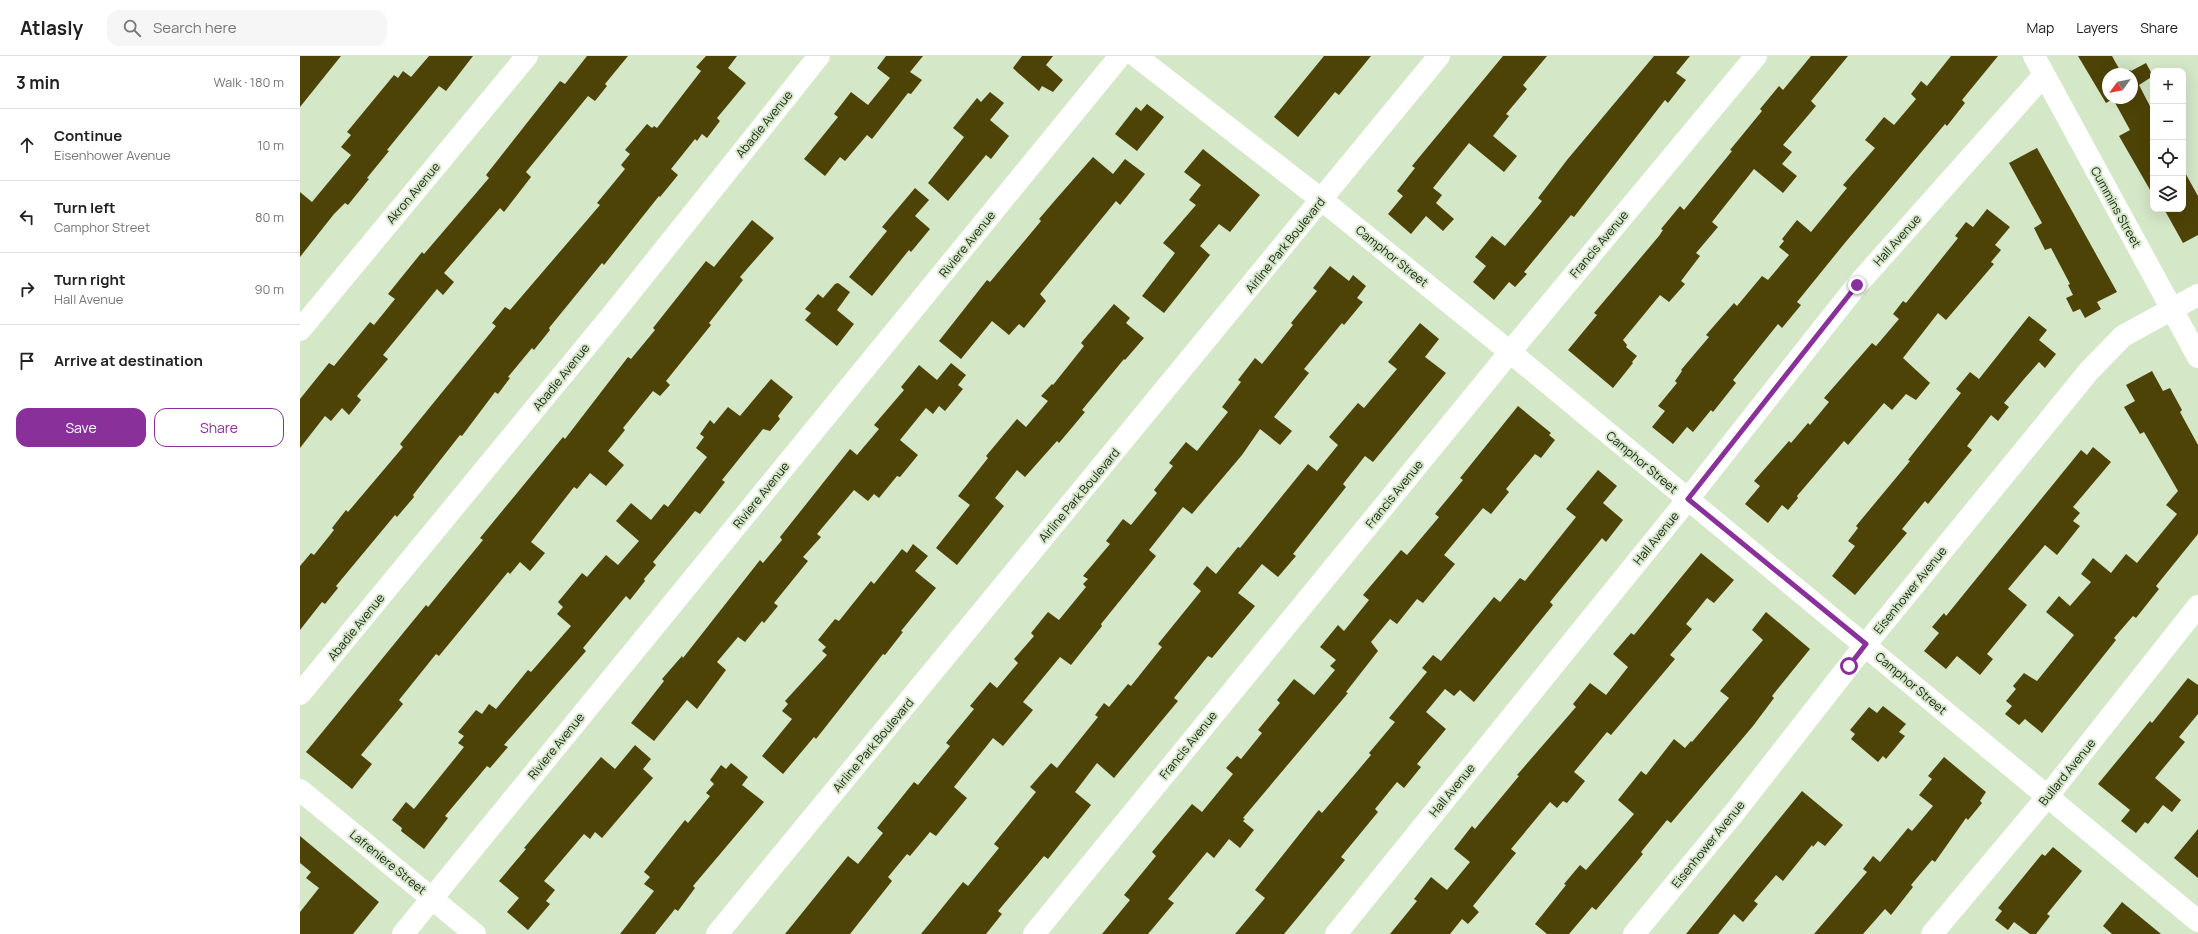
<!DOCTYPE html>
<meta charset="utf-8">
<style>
body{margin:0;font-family:Manrope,sans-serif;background:#f6f6f6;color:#222}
.controls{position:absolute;right:12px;top:12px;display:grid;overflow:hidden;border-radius:8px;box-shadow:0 4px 16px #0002}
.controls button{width:36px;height:36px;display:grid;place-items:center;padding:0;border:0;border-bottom:1px solid #e0e0e0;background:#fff;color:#222;font:20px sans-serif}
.compass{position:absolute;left:1802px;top:12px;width:36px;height:36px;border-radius:50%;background:#fff;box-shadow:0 4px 16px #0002;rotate:237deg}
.stop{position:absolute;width:12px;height:12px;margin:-9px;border:3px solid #8a309b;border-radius:50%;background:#fff}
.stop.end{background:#8a309b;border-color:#fff;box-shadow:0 1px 4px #0008}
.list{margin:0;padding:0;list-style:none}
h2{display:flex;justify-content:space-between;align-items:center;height:52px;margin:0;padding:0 16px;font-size:17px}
h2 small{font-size:13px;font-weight:400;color:#767676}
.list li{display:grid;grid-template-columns:26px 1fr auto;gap:12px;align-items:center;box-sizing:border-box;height:72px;padding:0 16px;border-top:1px solid #e0e0e0}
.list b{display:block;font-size:15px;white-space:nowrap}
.list p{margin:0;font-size:13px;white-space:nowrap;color:#767676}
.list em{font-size:13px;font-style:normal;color:#767676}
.actions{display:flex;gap:8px;padding:12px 16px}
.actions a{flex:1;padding:9px 0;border:1px solid #8a309b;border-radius:12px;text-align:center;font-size:14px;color:#8a309b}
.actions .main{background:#8a309b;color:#fff}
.icon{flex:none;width:22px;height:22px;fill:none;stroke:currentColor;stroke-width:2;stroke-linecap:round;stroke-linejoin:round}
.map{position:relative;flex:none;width:1898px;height:878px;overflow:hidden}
header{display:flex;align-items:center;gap:24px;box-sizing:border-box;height:56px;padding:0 20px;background:#fff;border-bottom:1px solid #e0e0e0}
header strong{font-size:19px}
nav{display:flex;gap:22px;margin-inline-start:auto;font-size:14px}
.search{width:280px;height:36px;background:#f6f6f6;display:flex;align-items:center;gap:10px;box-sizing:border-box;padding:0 14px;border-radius:12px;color:#767676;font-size:15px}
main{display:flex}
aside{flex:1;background:#fff}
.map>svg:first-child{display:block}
.building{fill:#4e4306}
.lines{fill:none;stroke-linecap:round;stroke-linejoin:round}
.minor{stroke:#fff;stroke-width:22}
.route{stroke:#8a309b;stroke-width:5}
.labels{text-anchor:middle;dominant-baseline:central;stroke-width:4;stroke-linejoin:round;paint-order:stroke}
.street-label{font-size:12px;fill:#181f13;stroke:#d4e7c7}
</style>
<header>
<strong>Atlasly</strong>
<div class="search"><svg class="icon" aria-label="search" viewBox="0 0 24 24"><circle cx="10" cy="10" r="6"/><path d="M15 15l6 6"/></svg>Search here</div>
<nav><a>Map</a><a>Layers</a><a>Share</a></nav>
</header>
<main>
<aside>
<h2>3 min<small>Walk · 180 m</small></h2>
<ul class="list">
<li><svg class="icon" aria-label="ahead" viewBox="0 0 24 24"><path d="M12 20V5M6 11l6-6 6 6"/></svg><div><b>Continue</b><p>Eisenhower Avenue</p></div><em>10 m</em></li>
<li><svg class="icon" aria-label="left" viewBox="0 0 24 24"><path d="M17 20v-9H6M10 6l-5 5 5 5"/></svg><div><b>Turn left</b><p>Camphor Street</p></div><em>80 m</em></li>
<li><svg class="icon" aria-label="right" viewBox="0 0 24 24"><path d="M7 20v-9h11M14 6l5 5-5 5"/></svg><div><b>Turn right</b><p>Hall Avenue</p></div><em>90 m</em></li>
<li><svg class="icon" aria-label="arrive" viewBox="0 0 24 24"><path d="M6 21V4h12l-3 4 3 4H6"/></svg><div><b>Arrive at destination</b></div></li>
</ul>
<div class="actions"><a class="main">Save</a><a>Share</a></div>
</aside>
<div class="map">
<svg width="1898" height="878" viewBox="0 0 1898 878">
<rect width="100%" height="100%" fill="#d4e7c7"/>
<path class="building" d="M 0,0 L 41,0 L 0,51 Z
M 129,0 L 173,0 L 146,35 L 139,30 L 87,94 L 89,95 L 67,122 L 69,123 L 48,149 L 45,147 L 34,158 L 0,201 L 0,136 L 12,146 L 51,99 L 41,91 L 51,79 L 47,76 L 94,19 L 98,22 L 103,15 L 111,21 Z
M 287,0 L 328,0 L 305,28 L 307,30 L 295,45 L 288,40 L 226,116 L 231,121 L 204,156 L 200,152 L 144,217 L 154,226 L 143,239 L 137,233 L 83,299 L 88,303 L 57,340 L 61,344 L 49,359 L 42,352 L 31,365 L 25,360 L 0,392 L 0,343 L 29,307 L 34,310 L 70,266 L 74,269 L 95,243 L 88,238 L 122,196 L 124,198 L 189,122 L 186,119 L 260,25 L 265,28 Z
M 406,0 L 437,0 L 428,12 L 446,27 L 417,62 L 420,65 L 407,82 L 402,78 L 397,85 L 395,83 L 371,113 L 378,119 L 360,141 L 359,140 L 304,209 L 302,207 L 249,272 L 250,274 L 234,294 L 232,292 L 208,321 L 210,322 L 198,338 L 195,336 L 162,380 L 160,379 L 138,407 L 113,439 L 114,441 L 97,461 L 95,459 L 36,530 L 38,532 L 25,548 L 22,546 L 0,574 L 0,510 L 11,497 L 14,499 L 34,474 L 32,472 L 46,454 L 48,456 L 103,391 L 100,388 L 196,270 L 192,267 L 205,251 L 210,254 L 300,149 L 297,147 L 325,113 L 321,109 L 330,98 L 325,94 L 347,68 L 352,72 L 354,70 L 357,72 L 401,15 L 396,11 Z
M 586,0 L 623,0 L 610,16 L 622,24 L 611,38 L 608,37 L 572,83 L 567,79 L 545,105 L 540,101 L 525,120 L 504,103 L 538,61 L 534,58 L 551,36 L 568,49 L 590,22 L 577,12 Z
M 722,0 L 753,0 L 746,9 L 763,24 L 753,36 L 742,30 L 739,35 L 717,16 L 713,12 Z
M 1024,0 L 1071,0 L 1039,39 L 1035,36 L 998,81 L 974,61 Z
M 1203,0 L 1247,0 L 1223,29 L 1227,33 L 1206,58 L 1209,60 L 1193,80 L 1217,100 L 1204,116 L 1169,87 L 1133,132 L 1142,139 L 1136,147 L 1154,163 L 1143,175 L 1126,160 L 1111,178 L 1088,158 L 1103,140 L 1097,135 L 1115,112 L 1112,110 Z
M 1354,0 L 1390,0 L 1376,17 L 1386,24 L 1368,47 L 1365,44 L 1274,161 L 1271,159 L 1224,216 L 1227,218 L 1215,231 L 1209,226 L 1194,244 L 1173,226 L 1186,210 L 1175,201 L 1192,180 L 1205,190 L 1242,145 L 1238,142 L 1267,104 Z
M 1511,0 L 1548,0 L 1511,45 L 1516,50 L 1483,89 L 1492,96 L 1482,108 L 1497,120 L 1483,137 L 1454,113 L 1412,166 L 1418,171 L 1396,197 L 1400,200 L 1381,225 L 1385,228 L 1369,246 L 1360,239 L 1323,284 L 1327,289 L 1326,291 L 1337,300 L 1332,306 L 1333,307 L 1313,332 L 1268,294 L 1297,259 L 1294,257 L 1359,180 L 1363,174 L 1361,173 L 1380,150 L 1384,154 L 1432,95 L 1430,94 L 1462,55 L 1460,53 L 1479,30 L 1483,34 Z
M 1651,0 L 1698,0 L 1662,44 L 1665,47 L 1647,70 L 1645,68 L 1544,188 L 1497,246 L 1501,249 L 1482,272 L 1478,268 L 1433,324 L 1436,327 L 1413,356 L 1411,354 L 1393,376 L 1387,371 L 1373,388 L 1352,371 L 1365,355 L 1358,350 L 1377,327 L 1375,325 L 1382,315 L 1381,314 L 1409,281 L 1406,279 L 1434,247 L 1437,250 L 1462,220 L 1468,224 L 1489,199 L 1479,191 L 1484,185 L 1482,183 L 1497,164 L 1511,176 L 1547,132 L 1543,129 L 1575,92 L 1565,84 L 1584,61 L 1594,69 L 1616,43 L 1611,38 L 1621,25 L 1627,30 Z
M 1778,0 L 1812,0 L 1822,18 L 1808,18 L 1808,42 L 1832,42 L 1832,18 L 1822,18 L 1830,14 L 1831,15 L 1846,7 L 1853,20 L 1839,29 L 1853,56 L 1853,139 L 1819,80 L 1830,74 L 1813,43 L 1806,47 Z
M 690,36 L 704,47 L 690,64 L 709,80 L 691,103 L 686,99 L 648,145 L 628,127 L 664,81 L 653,72 L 677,42 L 681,46 Z
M 847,48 L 864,61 L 837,95 L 815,78 L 836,51 L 841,55 Z
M 1737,92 L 1817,236 L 1797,246 L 1801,253 L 1785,262 L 1780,253 L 1773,256 L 1766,242 L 1773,239 L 1768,229 L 1770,228 L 1751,192 L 1745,194 L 1734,172 L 1742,167 L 1709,107 Z
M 903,93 L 960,139 L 930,176 L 919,168 L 900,190 L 910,199 L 864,257 L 842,240 L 875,197 L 863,187 L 896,149 L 889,144 L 901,129 L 884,116 Z
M 793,101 L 813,118 L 825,103 L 845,118 L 820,149 L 816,145 L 740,238 L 746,245 L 724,272 L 719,268 L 709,279 L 692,265 L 661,303 L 639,285 L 687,224 L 690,226 L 741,165 L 739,163 L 757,142 Z
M 1883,113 L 1898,140 L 1898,179 L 1883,187 L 1864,153 L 1883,153 Z
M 615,132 L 629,144 L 615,160 L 630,173 L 611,196 L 609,194 L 572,240 L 549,221 L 587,175 L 582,171 Z
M 1687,153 L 1710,171 L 1695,189 L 1701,194 L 1691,206 L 1694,208 L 1646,264 L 1638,257 L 1603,302 L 1630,327 L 1616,344 L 1606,338 L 1592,354 L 1584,347 L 1548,389 L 1544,385 L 1497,440 L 1498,442 L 1488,454 L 1482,449 L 1468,467 L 1445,448 L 1460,430 L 1454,425 L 1489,385 L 1491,387 L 1508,367 L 1510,369 L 1529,346 L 1524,342 L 1572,287 L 1576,290 L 1599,263 L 1593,258 L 1603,245 L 1606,247 L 1658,182 L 1655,180 L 1666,166 L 1673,171 Z
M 452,164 L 474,182 L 440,221 L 443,224 L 409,267 L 411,269 L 366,325 L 370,329 L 360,340 L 353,335 L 323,372 L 325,374 L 308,395 L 324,409 L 306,430 L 290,417 L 277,433 L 274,431 L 231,486 L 245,497 L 230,515 L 220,506 L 210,518 L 208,516 L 139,600 L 136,598 L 99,644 L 103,648 L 61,699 L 72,708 L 52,733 L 6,696 L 126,549 L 128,551 L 160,512 L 183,484 L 180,482 L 263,381 L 265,383 L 328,301 L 331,303 L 355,274 L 353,272 L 406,205 L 414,211 Z
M 1030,210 L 1049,225 L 1053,219 L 1066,230 L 1057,242 L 1063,246 L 1044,269 L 1042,267 L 1004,313 L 1009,317 L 974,361 L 992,375 L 980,389 L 960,373 L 942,399 L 892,458 L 883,451 L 849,494 L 856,500 L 801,568 L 802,570 L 771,609 L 760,601 L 723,646 L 733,654 L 703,690 L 693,682 L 654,731 L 667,742 L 636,780 L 630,776 L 610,800 L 607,798 L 588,821 L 592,825 L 550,878 L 485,878 L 548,800 L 558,808 L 583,777 L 577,772 L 614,726 L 618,729 L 650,690 L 646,687 L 674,653 L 670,650 L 690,626 L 697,632 L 718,607 L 714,603 L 734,580 L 731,577 L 748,556 L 759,564 L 786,531 L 783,528 L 788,523 L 783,520 L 810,488 L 806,485 L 823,463 L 831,469 L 857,437 L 854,434 L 873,410 L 869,407 L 886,386 L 897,395 L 928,356 L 922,351 L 941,326 L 938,324 L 955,302 L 962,308 L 993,269 L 991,267 L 1017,235 L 1013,232 Z
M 538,227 L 550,236 L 537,254 L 554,268 L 537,290 L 505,264 L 511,257 L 505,253 L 518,238 L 523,242 L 535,228 Z
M 814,248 L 830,262 L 826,267 L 844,282 L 825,304 L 824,303 L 782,354 L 785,356 L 759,387 L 757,385 L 725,421 L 717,414 L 695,442 L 704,450 L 657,509 L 636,492 L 670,449 L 658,440 L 688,402 L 686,400 L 717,363 L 726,371 L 748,345 L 741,340 L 752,328 L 753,329 L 784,290 L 781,287 Z
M 1729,260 L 1747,274 L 1739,284 L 1756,298 L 1745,312 L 1739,306 L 1724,323 L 1704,347 L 1709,351 L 1698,365 L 1691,359 L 1667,390 L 1672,394 L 1628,448 L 1625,445 L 1602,473 L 1607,477 L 1555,539 L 1532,520 L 1555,490 L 1548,485 L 1558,472 L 1556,470 L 1610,405 L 1608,404 L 1661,337 L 1656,333 L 1670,316 L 1679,323 Z
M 1120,267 L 1139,283 L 1125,301 L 1146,317 L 1073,406 L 1065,400 L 1043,428 L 1046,431 L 993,498 L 996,500 L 978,521 L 962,508 L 938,537 L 955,550 L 912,602 L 908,600 L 874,642 L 878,645 L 814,722 L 797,707 L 775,736 L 791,749 L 748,803 L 744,800 L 698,855 L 702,858 L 686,878 L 621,878 L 663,826 L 668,830 L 699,792 L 694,788 L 736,736 L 730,731 L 751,707 L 757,712 L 798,661 L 795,659 L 804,647 L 809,651 L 828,628 L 831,630 L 862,591 L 858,588 L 901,535 L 893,528 L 907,510 L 916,518 L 938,491 L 940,492 L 1008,408 L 1017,415 L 1038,389 L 1029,381 L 1058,347 L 1064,352 L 1097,313 L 1088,306 Z
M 651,307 L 666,319 L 658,329 L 663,333 L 645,355 L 639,350 L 633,358 L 626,352 L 600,384 L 618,399 L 600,421 L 597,420 L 579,442 L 574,438 L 568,445 L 554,434 L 517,478 L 521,481 L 503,501 L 508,505 L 474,547 L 478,550 L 464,567 L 462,565 L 445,586 L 438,581 L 417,606 L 426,614 L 397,653 L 387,644 L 354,685 L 331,667 L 364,625 L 362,623 L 382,600 L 383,602 L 460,504 L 463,507 L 482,484 L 480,481 L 550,393 L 557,399 L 579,373 L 574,369 L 604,334 L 601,331 L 619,309 L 637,324 Z
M 1852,315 L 1863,335 L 1870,332 L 1882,354 L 1880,356 L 1898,389 L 1898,478 L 1856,530 L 1859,533 L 1836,562 L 1833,560 L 1814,582 L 1816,584 L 1742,677 L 1725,663 L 1719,669 L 1705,658 L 1712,650 L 1706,645 L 1716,633 L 1713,630 L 1724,617 L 1737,625 L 1774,579 L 1746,556 L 1759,540 L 1770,550 L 1791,526 L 1781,518 L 1793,502 L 1811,517 L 1826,498 L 1837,507 L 1877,458 L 1866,449 L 1878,435 L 1844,376 L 1840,378 L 1824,351 L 1835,345 L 1826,329 Z
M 471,323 L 493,341 L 478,360 L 480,363 L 470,375 L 463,373 L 422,424 L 425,426 L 400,458 L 395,455 L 353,506 L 356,509 L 344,523 L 345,525 L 330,544 L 326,540 L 283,592 L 286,595 L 204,689 L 208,691 L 190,712 L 187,710 L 145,760 L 148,762 L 124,793 L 101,775 L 102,772 L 92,764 L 106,746 L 114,753 L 164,691 L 158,687 L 164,680 L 158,676 L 176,654 L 182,658 L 189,648 L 196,653 L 228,614 L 231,616 L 271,570 L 257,558 L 263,551 L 258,546 L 282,517 L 287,521 L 306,499 L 318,509 L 339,485 L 316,465 L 331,447 L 351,464 L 364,448 L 368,451 L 407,401 L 396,392 L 404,381 L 400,378 L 410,364 L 414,368 L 428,351 L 440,360 Z
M 1218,350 L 1251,377 L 1249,379 L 1255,384 L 1241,402 L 1235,398 L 1206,433 L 1209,436 L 1191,458 L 1183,452 L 1144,499 L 1155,508 L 1123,547 L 1117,543 L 1097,568 L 1090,563 L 1071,586 L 1078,595 L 1046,636 L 1048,637 L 943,762 L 945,763 L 943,765 L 954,774 L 940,792 L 929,783 L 914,802 L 907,796 L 868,843 L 874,847 L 848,878 L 802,878 L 830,844 L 824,839 L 856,800 L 852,796 L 892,748 L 902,756 L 933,718 L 926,712 L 937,700 L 941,703 L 962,677 L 958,674 L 980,647 L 977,644 L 994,623 L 1014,639 L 1035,614 L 1030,610 L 1036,604 L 1020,591 L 1038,569 L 1044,575 L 1069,544 L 1063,539 L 1074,526 L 1101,494 L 1107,499 L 1139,461 L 1135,458 L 1163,424 L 1160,422 Z
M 1793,391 L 1811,406 L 1773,451 L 1780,457 L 1773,465 L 1780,470 L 1757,499 L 1745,489 L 1708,533 L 1727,549 L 1687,598 L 1693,603 L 1680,619 L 1657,600 L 1646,613 L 1624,595 L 1639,577 L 1632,571 L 1644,557 L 1646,560 L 1781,394 L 1787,399 Z
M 1298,414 L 1317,430 L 1303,447 L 1323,464 L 1306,486 L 1302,482 L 1250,546 L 1253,549 L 1174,646 L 1160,634 L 1154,640 L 1145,633 L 1126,656 L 1146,673 L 1117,708 L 1121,711 L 1104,732 L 1097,726 L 1075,753 L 1078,756 L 1041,801 L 1045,804 L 984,878 L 935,878 L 965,842 L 955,834 L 1017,756 L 1019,754 L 1022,757 L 1071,699 L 1069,697 L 1095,666 L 1089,662 L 1127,616 L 1122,612 L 1133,599 L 1141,605 L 1194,541 L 1200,546 L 1220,522 L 1225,525 L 1276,461 L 1266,453 Z
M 613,488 L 628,500 L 615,515 L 636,532 L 601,575 L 603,576 L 585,599 L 583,598 L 516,683 L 514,681 L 483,718 L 462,700 L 492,663 L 482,655 L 488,648 L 485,645 L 527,599 L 522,595 L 526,591 L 518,584 L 535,563 L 539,565 L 571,525 L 574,528 L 602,493 L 607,497 Z
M 1401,497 L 1434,524 L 1414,547 L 1407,542 L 1386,568 L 1392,573 L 1370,599 L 1375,603 L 1311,679 L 1307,676 L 1274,716 L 1285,725 L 1267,747 L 1263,745 L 1257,752 L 1250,746 L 1211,793 L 1216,797 L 1173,850 L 1179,856 L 1168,868 L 1162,863 L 1150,878 L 1090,878 L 1117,845 L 1114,843 L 1131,821 L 1147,834 L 1170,806 L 1154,793 L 1172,770 L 1175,773 L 1219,720 L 1217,719 L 1276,651 L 1273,648 L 1290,627 L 1306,639 L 1328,611 L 1313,598 L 1331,577 L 1334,579 Z
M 1466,556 L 1510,593 L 1472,640 L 1474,642 L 1453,670 L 1371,767 L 1367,764 L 1341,796 L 1343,798 L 1338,804 L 1296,854 L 1292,851 L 1269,878 L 1247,878 L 1235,868 L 1266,829 L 1264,828 L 1280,809 L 1286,814 L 1334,758 L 1318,744 L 1341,715 L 1346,719 L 1374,683 L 1385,692 L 1391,685 L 1392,686 L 1429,642 L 1420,635 L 1463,584 L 1452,574 Z
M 1888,622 L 1898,629 L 1898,658 L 1879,681 L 1885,686 L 1855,722 L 1881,744 L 1872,756 L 1863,749 L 1848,768 L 1845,766 L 1836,777 L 1821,765 L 1830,754 L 1798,728 L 1850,665 L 1852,667 Z
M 1583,650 L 1606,668 L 1599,676 L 1605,680 L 1586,703 L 1583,700 L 1578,706 L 1551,683 L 1555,678 L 1550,674 L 1569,651 L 1577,657 Z
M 335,689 L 351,703 L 343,713 L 353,722 L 302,782 L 295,776 L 290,783 L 284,778 L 244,825 L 255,834 L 246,845 L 250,848 L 228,874 L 207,856 L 219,842 L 199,825 L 226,793 L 224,792 L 301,701 L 315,713 Z
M 1644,701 L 1686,736 L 1680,745 L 1682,747 L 1668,764 L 1666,762 L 1635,806 L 1632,804 L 1611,829 L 1613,831 L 1591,859 L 1585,853 L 1563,878 L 1514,878 L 1567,816 L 1563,813 L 1573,800 L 1580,806 L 1608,772 L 1612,775 L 1633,750 L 1619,739 L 1632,723 L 1628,720 Z
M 431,707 L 448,721 L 442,729 L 464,746 L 393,830 L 395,832 L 378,855 L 375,853 L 355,878 L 320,878 L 354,835 L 344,828 L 350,821 L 344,816 L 385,764 L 388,767 L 410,740 L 406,737 L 414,728 L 410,724 L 421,709 L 426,713 Z
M 1502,735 L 1543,769 L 1525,790 L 1518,785 L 1513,791 L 1512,789 L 1483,825 L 1476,819 L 1454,845 L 1458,848 L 1443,866 L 1434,858 L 1418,878 L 1386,878 Z
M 1898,773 L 1898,822 L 1874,802 Z
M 0,780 L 79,846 L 53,878 L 0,878 L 0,856 L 19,832 L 6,822 L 11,816 L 0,807 Z
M 1753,791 L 1782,815 L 1747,858 L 1750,860 L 1736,878 L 1730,878 L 1714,866 L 1708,874 L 1695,864 L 1702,855 L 1698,852 L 1742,798 L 1745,800 Z
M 1822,846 L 1861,878 L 1812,878 L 1803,870 Z"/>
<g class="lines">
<path class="minor" d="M 836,0 L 1022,144 L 1210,296 L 1898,865
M 1734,0 L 1898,301
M 0,274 L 227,0
M 0,638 L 312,259 L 519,0
M 0,734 L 175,878
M 103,878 L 820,0
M 417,878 L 1139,0
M 734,878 L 1210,296 L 1456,0
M 1036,878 L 1388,443 L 1557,229 L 1744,19
M 1334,878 L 1434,757 L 1566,588 L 1789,315 L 1823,280 L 1898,239
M 1632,878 L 1747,741 L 1898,550"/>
</g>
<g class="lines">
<path class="route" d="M 1549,610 L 1566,588 L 1388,443 L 1557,229"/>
</g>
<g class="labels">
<g class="street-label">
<text transform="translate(464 68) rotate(-51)">Abadie Avenue</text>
<text transform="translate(113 137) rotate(-50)">Akron Avenue</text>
<text transform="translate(1816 151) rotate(61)">Cummins Street</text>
<text transform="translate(1597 184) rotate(-48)">Hall Avenue</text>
<text transform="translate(667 188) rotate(-51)">Riviere Avenue</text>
<text transform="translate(1299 188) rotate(-50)">Francis Avenue</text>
<text transform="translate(985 189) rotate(-51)">Airline Park Boulevard</text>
<text transform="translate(1092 200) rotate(39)">Camphor Street</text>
<text transform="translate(261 321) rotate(-51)">Abadie Avenue</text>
<text transform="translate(1342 406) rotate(40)">Camphor Street</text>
<text transform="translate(1094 438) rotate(-51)">Francis Avenue</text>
<text transform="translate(461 439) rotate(-51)">Riviere Avenue</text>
<text transform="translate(779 439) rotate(-50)">Airline Park Boulevard</text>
<text transform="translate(1356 482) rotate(-51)">Hall Avenue</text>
<text transform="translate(1610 534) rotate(-51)">Eisenhower Avenue</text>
<text transform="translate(56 571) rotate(-51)">Abadie Avenue</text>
<text transform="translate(1611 627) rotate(40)">Camphor Street</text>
<text transform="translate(573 689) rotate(-50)">Airline Park Boulevard</text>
<text transform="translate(888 689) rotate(-51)">Francis Avenue</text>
<text transform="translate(256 690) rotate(-51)">Riviere Avenue</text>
<text transform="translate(1767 716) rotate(-51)">Bullard Avenue</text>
<text transform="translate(1152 734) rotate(-51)">Hall Avenue</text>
<text transform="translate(1408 788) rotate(-51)">Eisenhower Avenue</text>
<text transform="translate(88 806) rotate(39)">Lafreniere Street</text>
</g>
</g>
</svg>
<div class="controls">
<button>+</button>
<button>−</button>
<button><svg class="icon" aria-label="locate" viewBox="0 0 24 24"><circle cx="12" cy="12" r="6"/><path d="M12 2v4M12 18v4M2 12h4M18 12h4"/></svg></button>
<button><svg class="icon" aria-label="layers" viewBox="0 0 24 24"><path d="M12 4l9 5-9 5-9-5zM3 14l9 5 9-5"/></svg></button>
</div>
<svg class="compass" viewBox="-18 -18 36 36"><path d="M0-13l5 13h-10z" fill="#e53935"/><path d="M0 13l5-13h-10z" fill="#767676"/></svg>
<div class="stop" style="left:1549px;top:610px"></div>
<div class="stop end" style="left:1557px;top:229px"></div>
</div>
</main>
